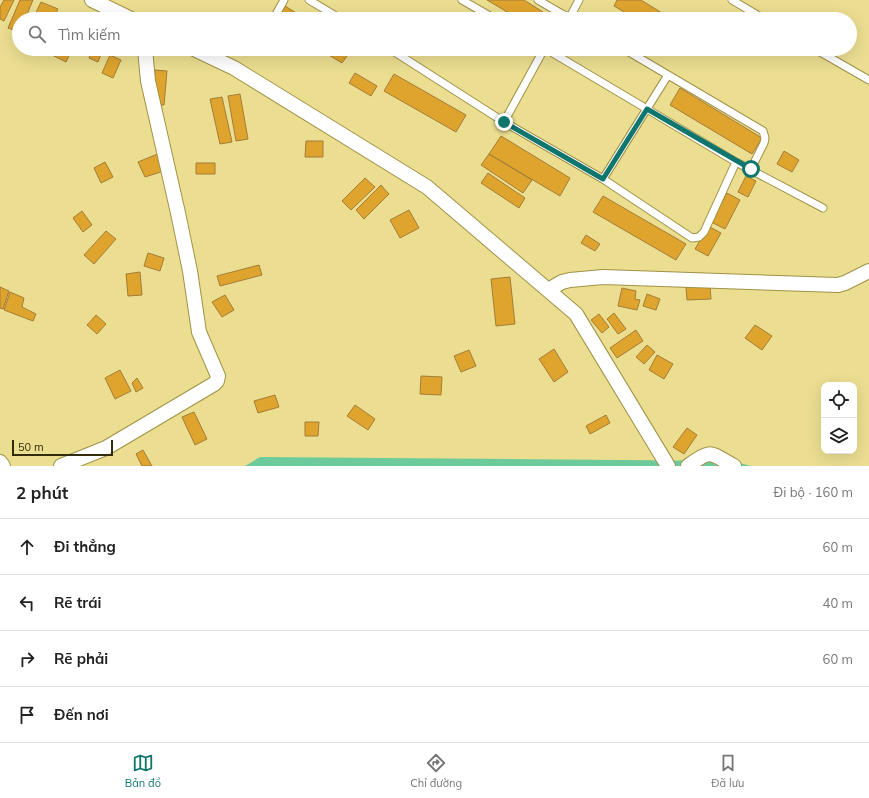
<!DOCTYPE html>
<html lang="vi">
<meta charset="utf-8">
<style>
body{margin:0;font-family:Mulish,sans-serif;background:#f6f6f6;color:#222}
.controls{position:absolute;right:12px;bottom:12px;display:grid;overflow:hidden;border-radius:8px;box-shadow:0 4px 16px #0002}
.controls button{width:36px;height:36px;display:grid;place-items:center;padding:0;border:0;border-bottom:1px solid #e0e0e0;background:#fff;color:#222;font:20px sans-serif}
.scale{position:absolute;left:12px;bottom:10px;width:101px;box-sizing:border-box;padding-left:4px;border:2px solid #322c0c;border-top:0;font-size:11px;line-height:14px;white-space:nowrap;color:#322c0c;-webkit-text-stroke:3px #ebde91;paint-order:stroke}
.stop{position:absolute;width:12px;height:12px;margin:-9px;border:3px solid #0f766e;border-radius:50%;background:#fff}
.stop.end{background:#0f766e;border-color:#fff;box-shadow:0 1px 4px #0008}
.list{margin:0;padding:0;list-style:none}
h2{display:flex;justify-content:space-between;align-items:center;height:52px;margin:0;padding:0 16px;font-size:17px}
h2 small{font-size:13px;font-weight:400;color:#767676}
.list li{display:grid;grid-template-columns:26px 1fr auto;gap:12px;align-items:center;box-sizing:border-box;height:56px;padding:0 16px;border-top:1px solid #e0e0e0}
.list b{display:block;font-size:15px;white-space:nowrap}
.list em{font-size:13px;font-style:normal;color:#767676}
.icon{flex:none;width:22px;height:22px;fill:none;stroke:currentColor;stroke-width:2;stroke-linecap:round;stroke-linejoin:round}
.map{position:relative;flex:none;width:869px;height:466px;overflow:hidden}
.search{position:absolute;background:#fff;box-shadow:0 4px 16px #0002;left:12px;right:12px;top:12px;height:44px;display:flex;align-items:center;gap:10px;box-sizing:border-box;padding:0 14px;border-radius:22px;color:#767676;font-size:15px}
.sheet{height:276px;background:#fff}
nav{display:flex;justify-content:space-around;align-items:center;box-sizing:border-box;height:56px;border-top:1px solid #e0e0e0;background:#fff;font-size:11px;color:#767676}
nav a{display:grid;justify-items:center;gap:2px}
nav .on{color:#0f766e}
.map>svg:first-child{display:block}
.green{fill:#6dcb9b}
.building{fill:#dfa42e;stroke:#a37d38}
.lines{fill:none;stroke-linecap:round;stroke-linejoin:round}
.service-casing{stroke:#9f9246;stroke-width:9}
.minor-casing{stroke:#9f9246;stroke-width:16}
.service{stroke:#fff;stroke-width:7}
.minor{stroke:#fff;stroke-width:14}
.route{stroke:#0f766e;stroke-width:5}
</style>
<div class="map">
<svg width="869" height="466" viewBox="0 0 869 466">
<rect width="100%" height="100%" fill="#ebde91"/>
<path class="green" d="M 260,457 L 732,461 L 751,466 L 245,466 Z"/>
<path class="building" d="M 4,0 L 14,0 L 4,21 L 0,19 L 0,7 Z
M 20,0 L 33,0 L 25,19 L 19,19 L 19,32 L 8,28 Z
M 487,0 L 524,0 L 543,12 L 539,19 L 519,19 Z
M 617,0 L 641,0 L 662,13 L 658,19 L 636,19 L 614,6 Z
M 41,2 L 58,9 L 53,19 L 33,19 Z
M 285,6 L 306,19 L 278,19 Z
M 58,49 L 72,49 L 66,62 L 54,56 Z
M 92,49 L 103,49 L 98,62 L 89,58 Z
M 319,49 L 352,49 L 342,63 Z
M 110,55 L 121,60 L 113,78 L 102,73 Z
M 155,70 L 167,71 L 164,105 L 152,105 Z
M 355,73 L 377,86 L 371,96 L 349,83 Z
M 394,74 L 466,115 L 456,132 L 384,91 Z
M 680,88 L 762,138 L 752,154 L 670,105 Z
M 240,94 L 248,139 L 236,141 L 228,96 Z
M 222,97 L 232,142 L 220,144 L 210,99 Z
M 501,136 L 570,178 L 560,196 L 489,154 Z
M 306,141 L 323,141 L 323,157 L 305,157 Z
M 784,151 L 799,160 L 792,172 L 777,164 Z
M 160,153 L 167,170 L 145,177 L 138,162 Z
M 489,154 L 532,180 L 523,193 L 481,165 Z
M 105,162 L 113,177 L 101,183 L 94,168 Z
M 196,163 L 215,163 L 215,174 L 196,174 Z
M 488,173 L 525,198 L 519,208 L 481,183 Z
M 746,176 L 756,181 L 748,197 L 738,192 Z
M 365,178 L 375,187 L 351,210 L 342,201 Z
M 381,185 L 389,194 L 364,219 L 356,210 Z
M 727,193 L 740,200 L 725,229 L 711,222 Z
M 603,196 L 686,244 L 676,260 L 593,212 Z
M 409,210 L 419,228 L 400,238 L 390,220 Z
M 82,211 L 92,225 L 83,232 L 73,218 Z
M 708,226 L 721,233 L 708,256 L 695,249 Z
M 106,231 L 116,239 L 94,264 L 84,255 Z
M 586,235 L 600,244 L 595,251 L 581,243 Z
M 148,253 L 164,258 L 160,271 L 144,266 Z
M 259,265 L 262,275 L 220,286 L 217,276 Z
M 140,272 L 142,295 L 128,296 L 126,274 Z
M 510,277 L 515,324 L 496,326 L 491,279 Z
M 710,286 L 711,299 L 687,300 L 686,287 Z
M 0,287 L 9,291 L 3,309 L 0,308 Z
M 622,288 L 636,291 L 635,299 L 640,300 L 637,310 L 618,306 Z
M 10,292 L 24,298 L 22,307 L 36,314 L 33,321 L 4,310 Z
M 647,294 L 660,299 L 656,310 L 643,306 Z
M 225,295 L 234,310 L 222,317 L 212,302 Z
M 614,313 L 626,329 L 618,334 L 607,319 Z
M 599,314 L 609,327 L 602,333 L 591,320 Z
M 96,315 L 106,324 L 97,334 L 87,325 Z
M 755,325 L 772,336 L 762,350 L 745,338 Z
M 636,330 L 643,341 L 617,358 L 610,348 Z
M 647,345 L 655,352 L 644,364 L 636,357 Z
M 554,349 L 568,372 L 554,382 L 539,359 Z
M 469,350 L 476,366 L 461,372 L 454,356 Z
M 657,355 L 673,364 L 664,379 L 649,370 Z
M 120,370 L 131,391 L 115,399 L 105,378 Z
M 421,376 L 442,377 L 441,395 L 420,394 Z
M 137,378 L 143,388 L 136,392 L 132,383 Z
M 275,395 L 279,407 L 258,413 L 254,401 Z
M 355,405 L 375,419 L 368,430 L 347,416 Z
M 194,412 L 207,439 L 195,445 L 182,417 Z
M 606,415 L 610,423 L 590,434 L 586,426 Z
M 305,422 L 319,422 L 318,436 L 305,436 Z
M 687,428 L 697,435 L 684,454 L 673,447 Z
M 143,450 L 152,466 L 142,466 L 136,454 Z"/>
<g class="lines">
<defs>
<path id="service" d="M 309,0 L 341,19
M 462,0 L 495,19
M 538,0 L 562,14 L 573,19
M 732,0 L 764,19
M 570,17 L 579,0
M 274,18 L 284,0
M 390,49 L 504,122 L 603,179 L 692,238 L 699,237 L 704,232 L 736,162
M 546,49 L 736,162 L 823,208
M 624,49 L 763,131 L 765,138 L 764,143 L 751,169
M 815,49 L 869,80
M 504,122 L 544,49
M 603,179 L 668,75"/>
<path id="minor" d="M 92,0 L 131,19
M 194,49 L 234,68 L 427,187 L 576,314 L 668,466
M 548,290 L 562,282 L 570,280 L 603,277 L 838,285 L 845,283 L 869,271
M 0,462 L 3,466
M 61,466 L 106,448 L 214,384 L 217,381 L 218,376 L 199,332 L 190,271 L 178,213 L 148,81 L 145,49
M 688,466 C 712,448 710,453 734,466"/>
</defs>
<use href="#service" class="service-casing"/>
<use href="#minor" class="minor-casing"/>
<use href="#service" class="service"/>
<use href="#minor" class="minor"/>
</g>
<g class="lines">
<path class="route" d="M 504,122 L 603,179 L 647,109 L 751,169"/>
</g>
</svg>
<div class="controls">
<button><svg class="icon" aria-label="locate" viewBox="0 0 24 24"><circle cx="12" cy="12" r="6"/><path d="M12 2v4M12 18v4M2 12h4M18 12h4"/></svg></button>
<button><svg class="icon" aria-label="layers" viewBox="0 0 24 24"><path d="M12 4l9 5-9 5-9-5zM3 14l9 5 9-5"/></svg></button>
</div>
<div class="scale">50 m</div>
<div class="stop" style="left:751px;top:169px"></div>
<div class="stop end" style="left:504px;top:122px"></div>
<div class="search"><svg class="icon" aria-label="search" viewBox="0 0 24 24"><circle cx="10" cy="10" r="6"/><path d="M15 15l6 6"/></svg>Tìm kiếm</div>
</div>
<section class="sheet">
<h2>2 phút<small>Đi bộ · 160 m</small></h2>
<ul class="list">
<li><svg class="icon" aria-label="ahead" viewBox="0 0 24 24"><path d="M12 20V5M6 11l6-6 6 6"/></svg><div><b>Đi thẳng</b></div><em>60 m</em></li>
<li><svg class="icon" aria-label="left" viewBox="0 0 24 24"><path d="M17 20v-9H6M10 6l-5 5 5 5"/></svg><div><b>Rẽ trái</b></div><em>40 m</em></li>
<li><svg class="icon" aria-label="right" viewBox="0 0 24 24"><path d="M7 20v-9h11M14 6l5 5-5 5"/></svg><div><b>Rẽ phải</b></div><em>60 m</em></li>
<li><svg class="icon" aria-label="arrive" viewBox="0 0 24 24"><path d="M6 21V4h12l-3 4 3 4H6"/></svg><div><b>Đến nơi</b></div></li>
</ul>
</section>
<nav>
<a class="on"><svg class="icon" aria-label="map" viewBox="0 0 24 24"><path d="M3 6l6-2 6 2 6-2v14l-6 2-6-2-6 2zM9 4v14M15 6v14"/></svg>Bản đồ</a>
<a><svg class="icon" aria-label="directions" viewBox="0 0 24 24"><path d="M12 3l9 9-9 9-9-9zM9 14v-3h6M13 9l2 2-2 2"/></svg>Chỉ đường</a>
<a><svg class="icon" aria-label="saved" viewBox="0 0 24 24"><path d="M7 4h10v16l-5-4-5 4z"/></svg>Đã lưu</a>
</nav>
